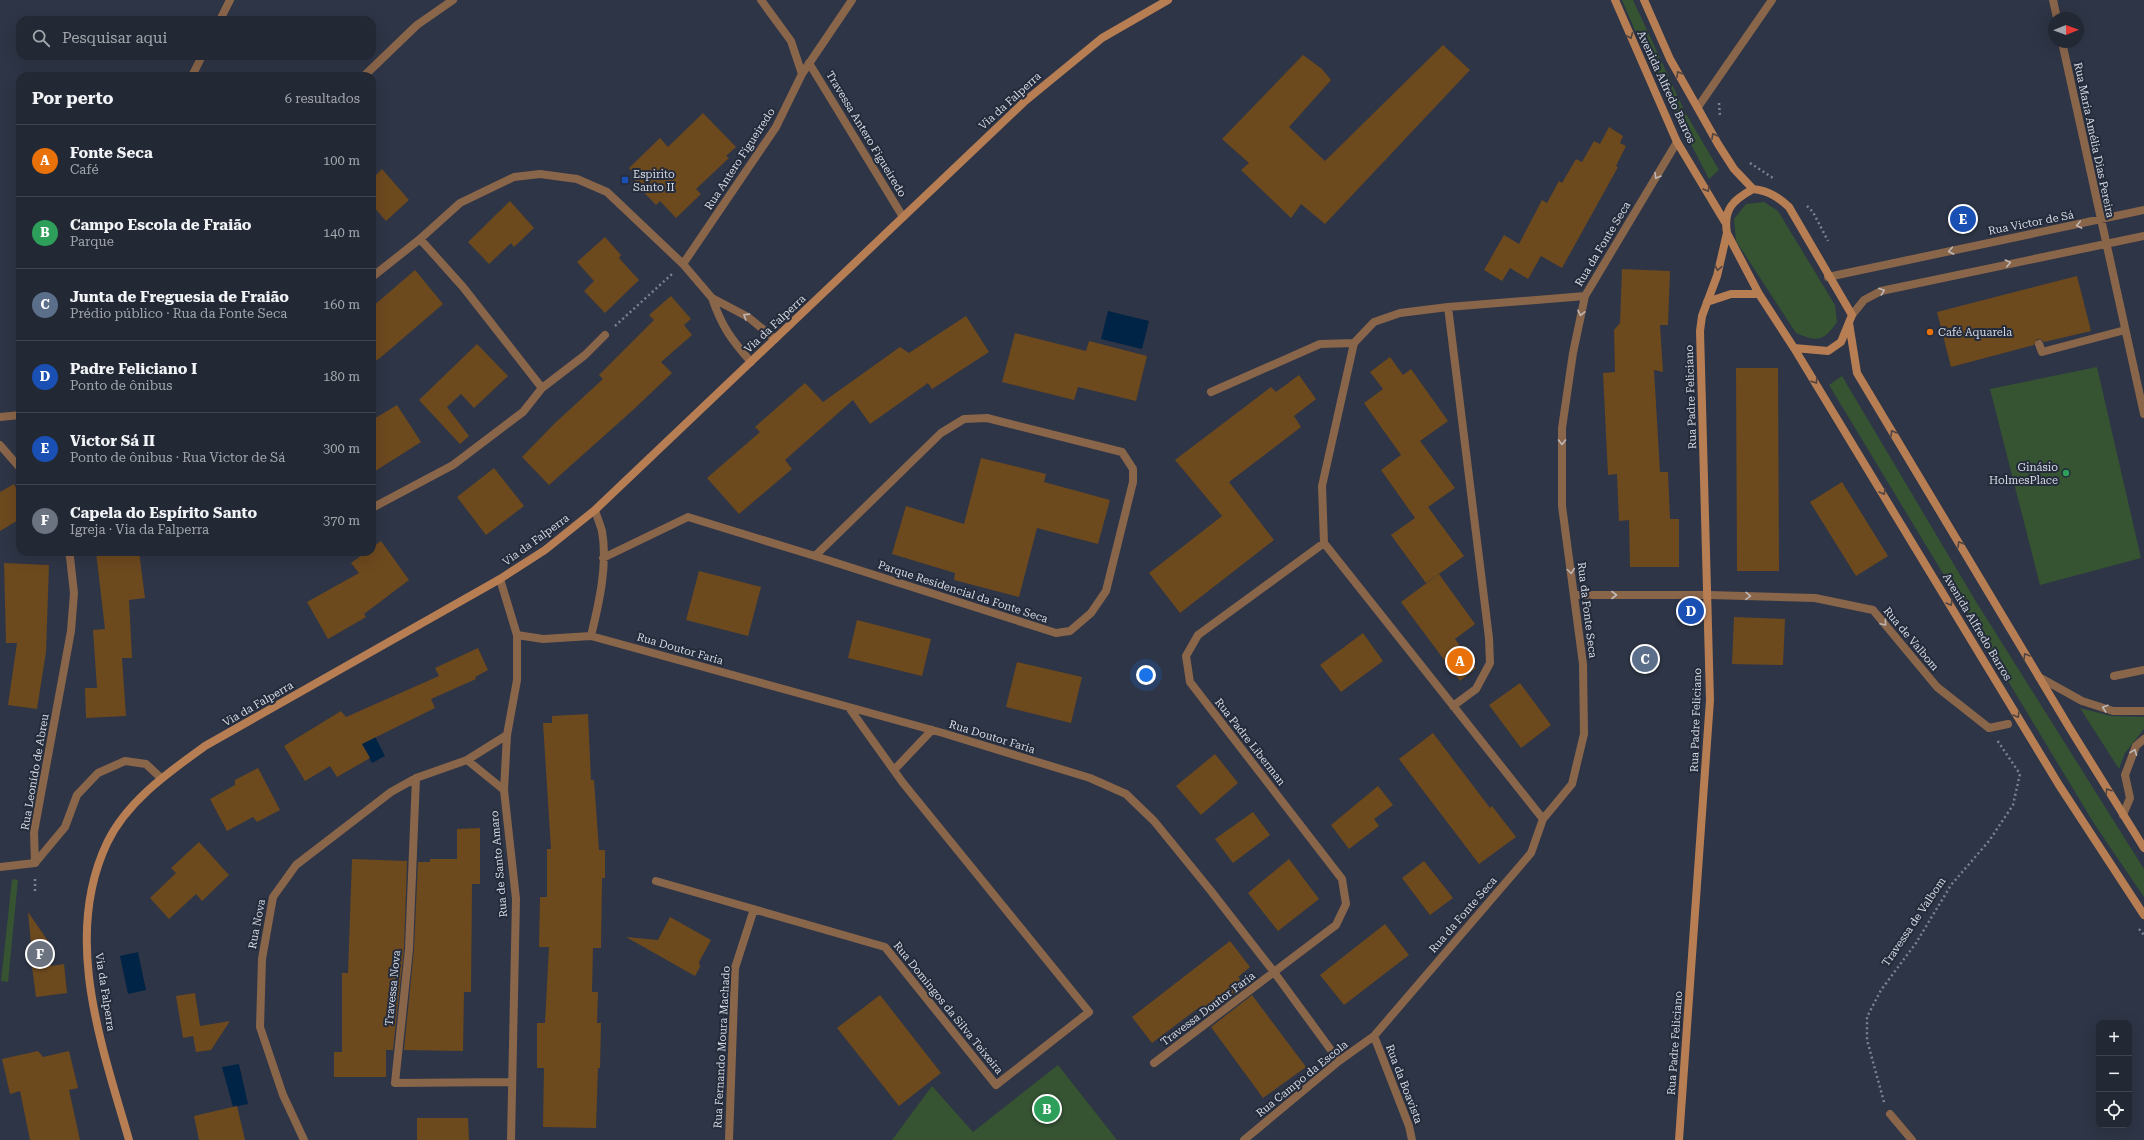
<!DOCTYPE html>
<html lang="pt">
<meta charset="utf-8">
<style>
body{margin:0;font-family:"Roboto Serif",serif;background:#2e3440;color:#f1f3f6}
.controls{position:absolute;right:12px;bottom:12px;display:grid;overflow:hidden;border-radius:8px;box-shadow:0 4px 16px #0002}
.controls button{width:36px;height:36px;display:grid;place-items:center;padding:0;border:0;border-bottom:1px solid #3f444f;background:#222834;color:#f1f3f6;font:20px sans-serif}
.compass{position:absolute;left:2048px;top:12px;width:36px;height:36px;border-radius:50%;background:#222834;box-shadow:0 4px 16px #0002;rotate:89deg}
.you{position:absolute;left:1146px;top:675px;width:14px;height:14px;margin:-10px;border:3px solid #fff;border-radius:50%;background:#1a73e8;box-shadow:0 0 0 6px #1a73e833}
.badge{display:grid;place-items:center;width:26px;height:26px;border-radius:50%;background:#8abfa5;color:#fff;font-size:13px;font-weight:700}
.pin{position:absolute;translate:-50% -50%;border:2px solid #fff;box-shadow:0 1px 4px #0006}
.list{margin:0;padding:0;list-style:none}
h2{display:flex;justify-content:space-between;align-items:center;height:52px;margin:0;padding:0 16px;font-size:17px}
h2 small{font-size:13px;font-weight:400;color:#a2a6ac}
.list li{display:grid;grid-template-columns:26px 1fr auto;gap:12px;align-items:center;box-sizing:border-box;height:72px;padding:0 16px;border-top:1px solid #3f444f}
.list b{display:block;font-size:15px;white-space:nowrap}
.list p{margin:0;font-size:13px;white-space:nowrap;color:#a2a6ac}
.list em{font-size:13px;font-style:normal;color:#a2a6ac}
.icon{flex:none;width:22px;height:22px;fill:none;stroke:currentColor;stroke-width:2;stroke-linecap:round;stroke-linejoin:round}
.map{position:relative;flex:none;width:2144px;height:1140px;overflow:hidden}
.search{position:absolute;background:#222834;box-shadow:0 4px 16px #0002;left:16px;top:16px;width:360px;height:44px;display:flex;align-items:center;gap:10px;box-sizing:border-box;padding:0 14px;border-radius:12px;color:#a2a6ac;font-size:15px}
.panel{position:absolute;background:#222834;box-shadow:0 4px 16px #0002;left:16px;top:72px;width:360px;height:484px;border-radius:12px}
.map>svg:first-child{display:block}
.green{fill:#365332}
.water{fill:#002446}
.building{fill:#6d491e}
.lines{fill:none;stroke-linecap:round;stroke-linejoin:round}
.path{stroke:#7c8290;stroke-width:2.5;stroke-dasharray:2 3;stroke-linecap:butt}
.lane{stroke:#89654a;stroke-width:8}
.street{stroke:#89654a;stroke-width:8}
.secondary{stroke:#b87e53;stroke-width:8}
.oneway{stroke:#504442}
.oneway2{stroke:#beb7b6}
.transit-dot{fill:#1a4fb4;stroke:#242b3b;stroke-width:1.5}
.food-dot{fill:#e8710a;stroke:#242b3b;stroke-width:1.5}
.leisure-dot{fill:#2e9e5b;stroke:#242b3b;stroke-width:1.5}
.labels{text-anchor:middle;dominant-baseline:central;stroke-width:4;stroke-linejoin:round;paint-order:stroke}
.street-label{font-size:11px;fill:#d5dae4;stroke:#242b3b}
.poi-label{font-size:11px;fill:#d5dae4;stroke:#242b3b;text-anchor:start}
</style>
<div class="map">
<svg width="2144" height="1140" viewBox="0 0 2144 1140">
<rect width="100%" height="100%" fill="#2e3546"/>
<path class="green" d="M 1622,0 L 1633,0 L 1685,112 L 1719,170 L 1709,179 L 1649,63 Z
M 1764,202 L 1778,211 L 1835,305 L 1837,322 C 1823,342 1818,342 1796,333 L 1736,241 L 1734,219 L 1746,204 Z
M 2097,367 L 2141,558 L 2040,585 L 1990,389 Z
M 1842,376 L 1975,600 L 2144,869 L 2144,897 L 2095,825 L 1829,385 Z
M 2080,708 L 2111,716 L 2144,717 L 2144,729 L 2125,753 L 2119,769 Z
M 12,879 L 18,880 L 8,982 L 1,981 Z
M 1058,1065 L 1117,1140 L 892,1140 L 932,1086 L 973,1132 Z"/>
<path class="water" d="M 1108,311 L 1149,321 L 1142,349 L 1101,339 Z
M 369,725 L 385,756 L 372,763 L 355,733 Z
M 138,952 L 146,990 L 128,994 L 120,956 Z
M 239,1064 L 248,1104 L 233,1107 L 222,1067 Z"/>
<path class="building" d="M 1443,45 L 1470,70 L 1325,224 L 1301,204 L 1291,218 L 1241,170 L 1249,163 L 1222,139 L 1303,55 L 1322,69 L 1331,80 L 1289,127 L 1325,161 Z
M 703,113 L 736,147 L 726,156 L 729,158 L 696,189 L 701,194 L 676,218 L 660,201 L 656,205 L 634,182 L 638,178 L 629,168 L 660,138 L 668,147 Z
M 1609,127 L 1623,136 L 1620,143 L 1626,146 L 1616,166 L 1618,167 L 1562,268 L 1541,256 L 1528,279 L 1510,268 L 1502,281 L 1484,270 L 1504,235 L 1519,244 L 1542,200 L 1547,203 L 1559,181 L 1562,183 L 1576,159 L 1582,162 L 1594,141 L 1600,144 Z
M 382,169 L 409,200 L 386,221 L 372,205 L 372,179 Z
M 510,201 L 534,228 L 514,247 L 511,243 L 489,264 L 468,242 Z
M 605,237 L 621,255 L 619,258 L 639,280 L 605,313 L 584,291 L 594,281 L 577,262 Z
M 1622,269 L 1670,271 L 1668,325 L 1660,325 L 1663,372 L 1654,370 L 1660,472 L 1668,472 L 1670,519 L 1679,519 L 1679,567 L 1630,567 L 1629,520 L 1619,521 L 1617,474 L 1608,475 L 1603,373 L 1615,372 L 1614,330 L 1620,323 Z
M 415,270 L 443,304 L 380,358 L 372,363 L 372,307 Z
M 2077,276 L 2091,331 L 2044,342 L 2042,340 L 2037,339 L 2034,345 L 1951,367 L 1937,312 Z
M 671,296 L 691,319 L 684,325 L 692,335 L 661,362 L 672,373 L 633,410 L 549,485 L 522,457 L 554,424 L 603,379 L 599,375 L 654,320 L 649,315 Z
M 966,316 L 989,352 L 932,389 L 928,383 L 870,424 L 853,400 L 785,460 L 792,469 L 739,514 L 707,478 L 760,432 L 755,427 L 805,383 L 823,402 L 900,347 L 909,353 Z
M 1015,333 L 1086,351 L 1089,341 L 1147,356 L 1136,401 L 1078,387 L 1074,400 L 1002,382 Z
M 477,344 L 508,376 L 474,408 L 461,394 L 447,407 L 469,436 L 460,444 L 419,400 Z
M 1390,357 L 1403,375 L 1411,369 L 1448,421 L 1420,441 L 1455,488 L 1428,507 L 1464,556 L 1426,583 L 1391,535 L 1415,518 L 1381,470 L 1401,455 L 1364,403 L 1383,389 L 1370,372 Z
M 1736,368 L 1778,368 L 1779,571 L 1737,571 Z
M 1299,375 L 1316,399 L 1294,416 L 1301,427 L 1229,482 L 1274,540 L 1180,613 L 1149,573 L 1222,516 L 1175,460 L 1271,387 L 1276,392 Z
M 397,405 L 421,442 L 372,473 L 372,420 Z
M 981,458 L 1046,474 L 1044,482 L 1110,500 L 1098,544 L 1037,528 L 1019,597 L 954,580 L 955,573 L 892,554 L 906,506 L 964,524 Z
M 494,468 L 524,506 L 486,535 L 457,497 Z
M 1842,482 L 1888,556 L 1856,576 L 1810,502 Z
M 14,484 L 20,495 L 20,519 L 0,531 L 0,492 Z
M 381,541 L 409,580 L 364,614 L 366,617 L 328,639 L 307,602 L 359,573 L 351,563 L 366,552 L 372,552 L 372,547 Z
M 96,552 L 139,552 L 145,598 L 129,600 L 132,658 L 122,658 L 126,716 L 86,718 L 85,688 L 97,688 L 93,630 L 105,629 Z
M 4,563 L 49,565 L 46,652 L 37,709 L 8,705 L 17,643 L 6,643 Z
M 699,571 L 761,587 L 748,636 L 686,620 Z
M 1439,574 L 1475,624 L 1455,639 L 1476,668 L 1460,681 L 1401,602 Z
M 1734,617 L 1785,619 L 1783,665 L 1732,664 Z
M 857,620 L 931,639 L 922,676 L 848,658 Z
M 1363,633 L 1383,661 L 1341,692 L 1320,665 Z
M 478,648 L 488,670 L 475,677 L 476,679 L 431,699 L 435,708 L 362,744 L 370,758 L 337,777 L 330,766 L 305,781 L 284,746 L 341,711 L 346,717 L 439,676 L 435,668 Z
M 1017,662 L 1082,677 L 1071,723 L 1006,707 Z
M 1520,683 L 1551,725 L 1521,748 L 1489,705 Z
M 588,714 L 591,780 L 594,780 L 599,850 L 605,850 L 605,878 L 602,878 L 601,948 L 593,948 L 592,992 L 598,992 L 597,1023 L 601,1023 L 600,1068 L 598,1068 L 596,1128 L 543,1127 L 544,1068 L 537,1068 L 537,1023 L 545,1023 L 549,947 L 539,947 L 540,897 L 547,897 L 547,849 L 551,849 L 543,723 L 552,723 L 552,716 Z
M 1433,733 L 1490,808 L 1492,806 L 1516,837 L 1479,864 L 1399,759 Z
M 1215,754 L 1238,783 L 1201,815 L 1176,786 Z
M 258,768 L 280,810 L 257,822 L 253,817 L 227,831 L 210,799 L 235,785 L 235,780 Z
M 1378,786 L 1393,805 L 1374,819 L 1379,826 L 1349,849 L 1331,825 Z
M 1253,812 L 1270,835 L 1233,863 L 1215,839 Z
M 480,828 L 480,884 L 472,884 L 471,992 L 464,992 L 463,1051 L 404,1050 L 414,949 L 418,862 L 430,862 L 430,859 L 457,859 L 457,829 Z
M 199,842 L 229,875 L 202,901 L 196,894 L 169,919 L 150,898 L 176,873 L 171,868 Z
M 352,859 L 407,861 L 404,949 L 393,1050 L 386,1050 L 386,1077 L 334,1077 L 334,1052 L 342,1052 L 342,973 L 348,973 Z
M 1289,859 L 1319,899 L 1278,931 L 1248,893 Z
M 1424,861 L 1453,898 L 1430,915 L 1402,878 Z
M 28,912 L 48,941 L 51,966 L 64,964 L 67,993 L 36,997 L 29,944 L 31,943 Z
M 670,917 L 711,940 L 699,962 L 700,967 L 695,976 L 626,937 L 658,940 Z
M 1385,924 L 1409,955 L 1344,1005 L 1320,975 Z
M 1230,941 L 1250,967 L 1238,977 L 1246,986 L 1204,1018 L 1197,1009 L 1152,1043 L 1132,1017 Z
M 195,993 L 200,1026 L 230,1021 L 211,1050 L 196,1052 L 193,1036 L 183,1038 L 176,996 Z
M 880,995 L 941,1073 L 899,1106 L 837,1028 Z
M 1252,995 L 1306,1067 L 1263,1098 L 1211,1027 Z
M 38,1051 L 43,1057 L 69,1051 L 78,1088 L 69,1090 L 80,1140 L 30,1140 L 20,1091 L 10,1094 L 2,1059 Z
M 237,1106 L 245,1140 L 199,1140 L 194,1116 Z
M 417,1118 L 468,1118 L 469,1140 L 417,1140 Z"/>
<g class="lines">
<path class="path" d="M 1719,103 L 1720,116
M 1750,163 L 1773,178
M 1807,206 L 1813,212 L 1828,241
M 615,326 L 672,274
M 35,891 L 35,878
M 2139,929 L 2144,935
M 1884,1102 L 1867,1040 L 1867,1017 L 1881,990 L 1916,943 L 1951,885 L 1989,841 L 2013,805 L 2020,774 L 1997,740"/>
<path class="lane" d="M 809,63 L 903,217
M 2039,344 L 2042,352 L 2125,330
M 2114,676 L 2144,670
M 0,867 L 35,863"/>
<path class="street" d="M 2053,0 L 2057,18
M 220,20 L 230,0
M 2062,42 L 2144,414
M 802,74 L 852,0
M 192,76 L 202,56
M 364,76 L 417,25 L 453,0
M 1698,107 L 1772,0
M 683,264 L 776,127 L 802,74 L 791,41 L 761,0
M 372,277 L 420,239 L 460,203 L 514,177 L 540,174 L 577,179 L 607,192 L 683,264 L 712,298 L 748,317 L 775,339
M 1828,277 L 2144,210
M 712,298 C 722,327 731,339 751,362
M 1448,307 L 1489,638 L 1490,663 L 1476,689 L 1453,706
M 1852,315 L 1864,300 L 1881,291 L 2144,236
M 542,388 L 585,355 L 605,335
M 1211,392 L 1320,344 L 1354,343
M 0,417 L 20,415
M 0,445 L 20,468
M 372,508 L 453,465 L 523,412 L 542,388 L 463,287 L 420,239
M 595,510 C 597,517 600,524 602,531 C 608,565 599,603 591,636 L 943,733 L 1090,778 L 1126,794 L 1154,821 L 1211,891 L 1274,972 L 1339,1061
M 68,552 L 70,557 L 74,593 L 71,631 L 34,832 L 35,863 L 65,827 L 77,795 L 98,773 L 125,761 L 146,764 L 161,778
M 603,558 L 688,517 L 815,556 L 1056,633 L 1070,631 L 1091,613 L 1106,591 L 1133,482 L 1133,469 L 1122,452 L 987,418 L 964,419 L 941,433 L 815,556
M 500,579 L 517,635 L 543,639 L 591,636
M 1575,595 L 1709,595 L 1815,598 L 1873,610 L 1937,687 L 1989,728 L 2008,724
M 2039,677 L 2082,701 L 2113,711 L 2144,711
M 467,760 L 507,735
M 894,770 L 932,730
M 416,778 L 409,949 L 395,1083 L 512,1082
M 2123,815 L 2130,798 L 2125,775 L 2136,746 L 2144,739
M 1543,819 L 1324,543 L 1322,486 L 1354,343 L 1374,322 L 1400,313 L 1448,307 L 1585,296
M 656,881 L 885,947 L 996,1085 L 1089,1012 L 903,783 L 850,709
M 1374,1036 L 1409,1126 L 1412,1140
M 1154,1063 L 1336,925 L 1346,904 L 1342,879 L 1190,682 L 1186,656 L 1198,635 L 1324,543
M 1890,1114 L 1912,1140
M 304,1140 L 283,1095 L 260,1027 L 262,959 L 273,897 L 296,865 L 391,792 L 416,778 L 467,760 L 504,790
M 511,1140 L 516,899 L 504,790 L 507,735 L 517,680 L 517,635
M 729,1140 L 735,968 L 754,909
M 1244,1140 L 1339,1061 L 1374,1036 L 1531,853 L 1543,819 L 1572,784 L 1584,734 L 1583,664 L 1562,506 L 1562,428 L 1573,353 L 1585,296 L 1677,142"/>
<path class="secondary" d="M 1615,0 L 1677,142 L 1725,222
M 1644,0 L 1670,59 L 1718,144 L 1734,169 L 1753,189
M 1753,189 C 1769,191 1778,197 1789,207 L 1852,315 L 1841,342 L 1828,351 L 1794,348 L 1759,294 L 1727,233 C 1723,209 1733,200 1753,189 Z
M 1707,302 L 1731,294 L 1759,294
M 1849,323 L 1857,373 L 2069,727 L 2144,848
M 1794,348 L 2059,785 L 2144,915
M 129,1140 C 102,1046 62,938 107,843 C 127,801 169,772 205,746 L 500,579 L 545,550 L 595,510 L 1024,102 L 1102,38 L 1168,0
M 1679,1140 L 1710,700 L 1700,331 L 1702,316 L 1717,276 L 1727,233"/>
</g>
<defs><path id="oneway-chevron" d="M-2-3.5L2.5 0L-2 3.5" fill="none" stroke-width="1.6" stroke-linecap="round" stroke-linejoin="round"/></defs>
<g class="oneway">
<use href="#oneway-chevron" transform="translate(1630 36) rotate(67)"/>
<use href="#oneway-chevron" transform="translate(1679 74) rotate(-120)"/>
<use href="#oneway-chevron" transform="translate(1714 136) rotate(-119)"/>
<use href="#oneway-chevron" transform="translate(1707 189) rotate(59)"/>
<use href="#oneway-chevron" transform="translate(1718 268) rotate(101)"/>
<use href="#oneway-chevron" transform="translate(1815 381) rotate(57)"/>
<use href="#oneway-chevron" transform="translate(1893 433) rotate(-121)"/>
<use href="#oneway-chevron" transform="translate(1883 492) rotate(59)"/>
<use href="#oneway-chevron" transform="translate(1960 544) rotate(-121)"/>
<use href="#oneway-chevron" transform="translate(1950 603) rotate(59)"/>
<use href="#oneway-chevron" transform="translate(2026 656) rotate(-121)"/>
<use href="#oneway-chevron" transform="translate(2017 715) rotate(59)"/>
<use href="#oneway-chevron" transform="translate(2108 791) rotate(-122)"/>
</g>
<g class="oneway2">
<use href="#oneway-chevron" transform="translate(1657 176) rotate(121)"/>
<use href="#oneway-chevron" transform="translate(2079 225) rotate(169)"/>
<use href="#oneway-chevron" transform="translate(1951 251) rotate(169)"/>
<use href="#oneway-chevron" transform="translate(2008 263) rotate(-12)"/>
<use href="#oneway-chevron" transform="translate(1882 291) rotate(-20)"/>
<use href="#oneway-chevron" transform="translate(1581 313) rotate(102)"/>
<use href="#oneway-chevron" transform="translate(746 316) rotate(-148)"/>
<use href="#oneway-chevron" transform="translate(1562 442) rotate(90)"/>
<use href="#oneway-chevron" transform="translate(1571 571) rotate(82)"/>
<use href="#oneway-chevron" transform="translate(1614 595)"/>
<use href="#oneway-chevron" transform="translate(1748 596) rotate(2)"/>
<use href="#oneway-chevron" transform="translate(1884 623) rotate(50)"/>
<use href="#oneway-chevron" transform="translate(2105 708) rotate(-162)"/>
<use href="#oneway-chevron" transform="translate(2134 752) rotate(-68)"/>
</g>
<rect class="transit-dot" x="621" y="176" width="8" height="8" rx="2"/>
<circle class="food-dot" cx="1930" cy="332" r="4"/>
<circle class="leisure-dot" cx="2066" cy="473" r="4"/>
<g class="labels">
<g class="street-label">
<text transform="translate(1666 87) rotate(65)">Avenida Alfredo Barros</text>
<text transform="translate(1010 101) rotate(-42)">Via da Falperra</text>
<text transform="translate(866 134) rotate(59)">Travessa Antero Figueiredo</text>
<text transform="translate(2094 140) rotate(78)">Rua Maria Amélia Dias Pereira</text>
<text transform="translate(740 159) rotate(-57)">Rua Antero Figueiredo</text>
<text transform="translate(2031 223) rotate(-11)">Rua Victor de Sá</text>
<text transform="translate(1603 244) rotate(-59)">Rua da Fonte Seca</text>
<text transform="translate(775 324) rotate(-43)">Via da Falperra</text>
<text transform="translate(1691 397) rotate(-92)">Rua Padre Feliciano</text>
<text transform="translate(536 540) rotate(-36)">Via da Falperra</text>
<text transform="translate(963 592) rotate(18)">Parque Residencial da Fonte Seca</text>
<text transform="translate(1587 610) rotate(83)">Rua da Fonte Seca</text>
<text transform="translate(1977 627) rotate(59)">Avenida Alfredo Barros</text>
<text transform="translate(1911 639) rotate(50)">Rua de Valbom</text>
<text transform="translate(680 649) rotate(16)">Rua Doutor Faria</text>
<text transform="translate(258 704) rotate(-30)">Via da Falperra</text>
<text transform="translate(1696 720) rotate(-88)">Rua Padre Feliciano</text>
<text transform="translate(992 737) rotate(17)">Rua Doutor Faria</text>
<text transform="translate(1250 742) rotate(52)">Rua Padre Liberman</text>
<text transform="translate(35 772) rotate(-80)">Rua Leonído de Abreu</text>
<text transform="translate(499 864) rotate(-95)">Rua de Santo Amaro</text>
<text transform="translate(1463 915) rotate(-49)">Rua da Fonte Seca</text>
<text transform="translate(1914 922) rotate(-56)">Travessa de Valbom</text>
<text transform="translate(257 924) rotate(-79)">Rua Nova</text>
<text transform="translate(393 988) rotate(-84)">Travessa Nova</text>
<text transform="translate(105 992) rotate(81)">Via da Falperra</text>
<text transform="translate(948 1008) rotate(51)">Rua Domingos da Silva Teixeira</text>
<text transform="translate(1208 1009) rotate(-37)">Travessa Doutor Faria</text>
<text transform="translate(1675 1043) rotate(-86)">Rua Padre Feliciano</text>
<text transform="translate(722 1047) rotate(-87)">Rua Fernando Moura Machado</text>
<text transform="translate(1302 1079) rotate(-39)">Rua Campo da Escola</text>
<text transform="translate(1404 1084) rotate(69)">Rua da Boavista</text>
</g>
<g class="poi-label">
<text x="633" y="174">Espirito<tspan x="633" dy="13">Santo II</tspan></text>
<text x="1938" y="332">Café Aquarela</text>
<text x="2058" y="467" text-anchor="end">Ginásio<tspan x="2058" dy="13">HolmesPlace</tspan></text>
</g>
</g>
</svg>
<div class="controls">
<button>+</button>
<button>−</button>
<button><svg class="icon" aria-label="locate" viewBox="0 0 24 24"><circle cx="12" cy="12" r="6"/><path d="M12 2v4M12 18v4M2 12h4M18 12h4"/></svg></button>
</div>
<svg class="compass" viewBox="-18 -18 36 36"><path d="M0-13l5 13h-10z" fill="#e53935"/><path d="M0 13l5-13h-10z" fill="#a2a6ac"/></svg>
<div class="you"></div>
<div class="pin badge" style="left:1460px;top:661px;background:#e8710a">A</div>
<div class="pin badge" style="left:1047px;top:1109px;background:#2e9e5b">B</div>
<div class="pin badge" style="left:1645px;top:659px;background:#5c6f8a">C</div>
<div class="pin badge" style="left:1691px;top:611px;background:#1a4fb4">D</div>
<div class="pin badge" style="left:1963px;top:219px;background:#1a4fb4">E</div>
<div class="pin badge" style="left:40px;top:954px;background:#6b7280">F</div>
<div class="search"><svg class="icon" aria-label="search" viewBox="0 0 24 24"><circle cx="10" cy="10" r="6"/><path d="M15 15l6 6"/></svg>Pesquisar aqui</div>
<section class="panel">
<h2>Por perto<small>6 resultados</small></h2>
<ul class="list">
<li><span class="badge" style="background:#e8710a">A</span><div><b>Fonte Seca</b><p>Café</p></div><em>100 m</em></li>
<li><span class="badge" style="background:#2e9e5b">B</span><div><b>Campo Escola de Fraião</b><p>Parque</p></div><em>140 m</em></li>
<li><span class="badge" style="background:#5c6f8a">C</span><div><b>Junta de Freguesia de Fraião</b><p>Prédio público · Rua da Fonte Seca</p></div><em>160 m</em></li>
<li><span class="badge" style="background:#1a4fb4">D</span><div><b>Padre Feliciano I</b><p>Ponto de ônibus</p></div><em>180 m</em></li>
<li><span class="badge" style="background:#1a4fb4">E</span><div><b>Victor Sá II</b><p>Ponto de ônibus · Rua Victor de Sá</p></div><em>300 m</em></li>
<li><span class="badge" style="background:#6b7280">F</span><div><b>Capela do Espírito Santo</b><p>Igreja · Via da Falperra</p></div><em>370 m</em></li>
</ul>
</section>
</div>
